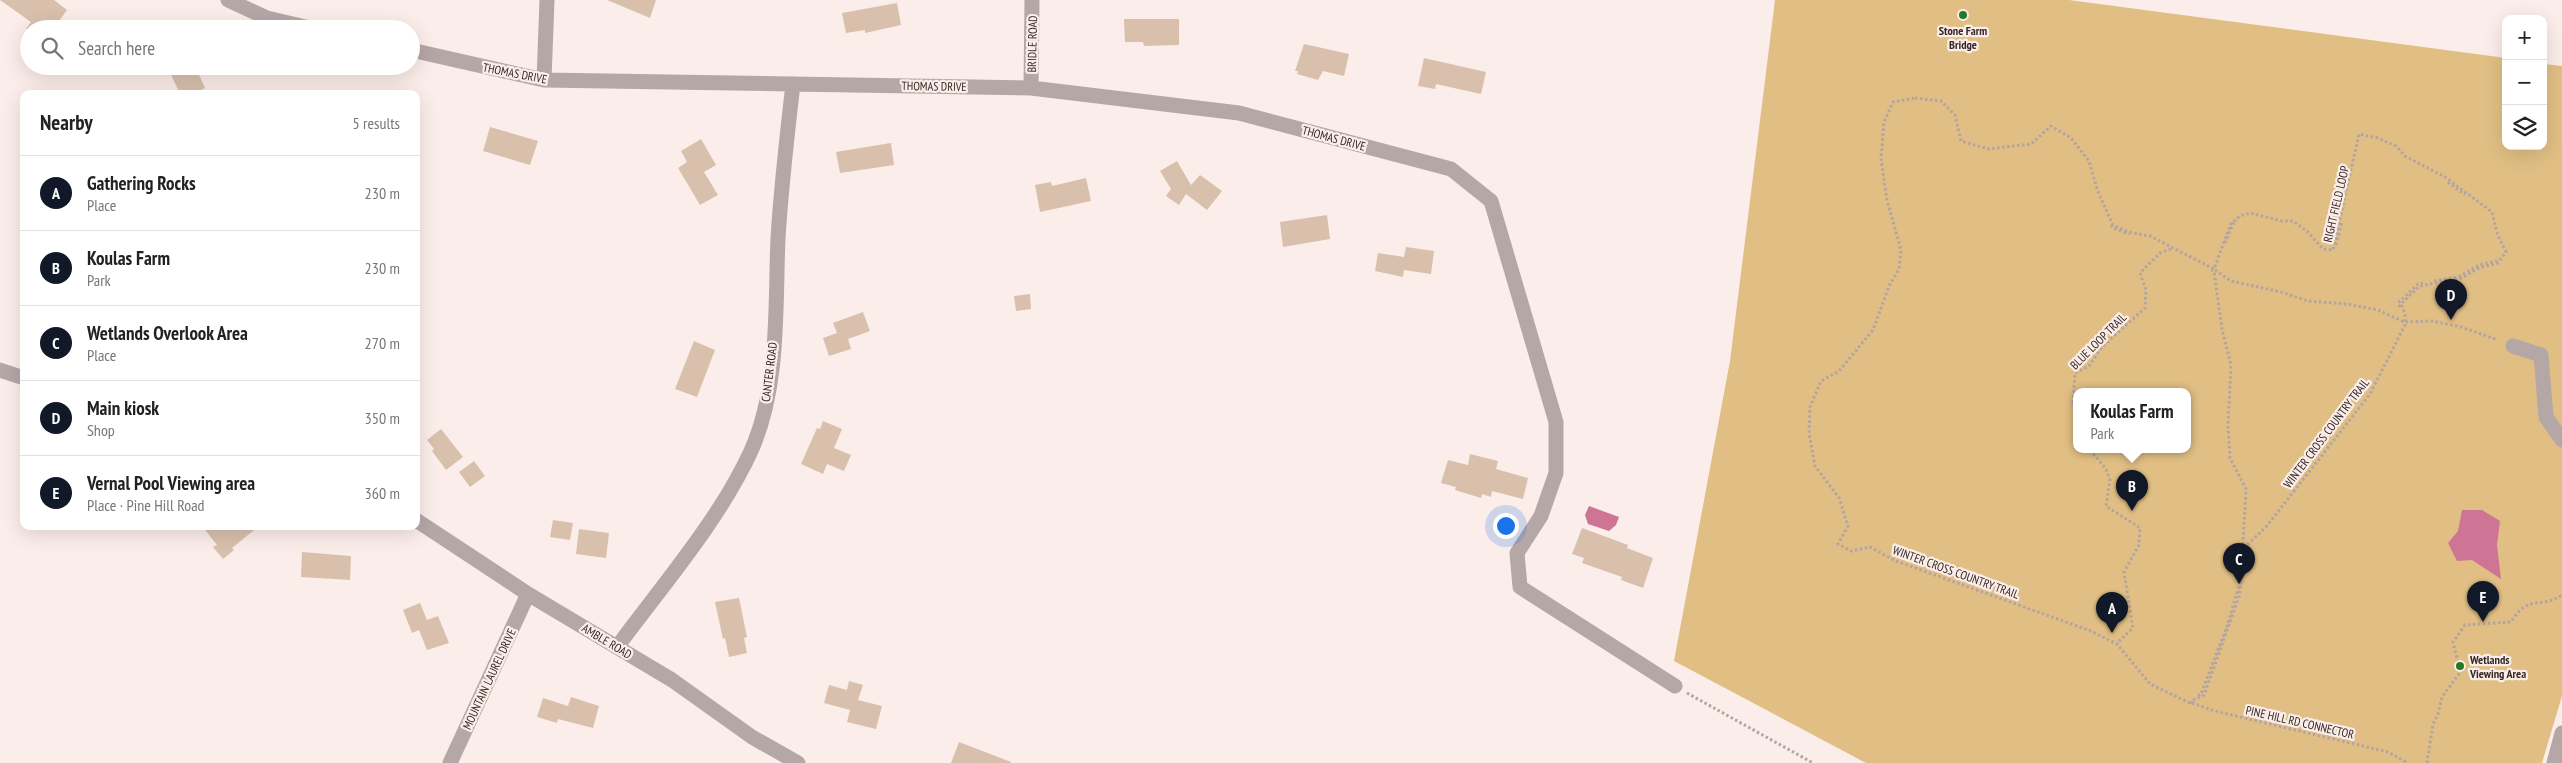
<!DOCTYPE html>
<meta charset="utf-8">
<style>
body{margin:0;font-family:"PT Sans Narrow",sans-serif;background:#f6f6f6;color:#222}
.controls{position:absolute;right:15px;top:15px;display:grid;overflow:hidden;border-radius:10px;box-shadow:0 5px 20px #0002}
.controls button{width:45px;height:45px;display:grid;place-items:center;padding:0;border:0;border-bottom:1px solid #e0e0e0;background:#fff;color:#222;font:25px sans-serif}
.you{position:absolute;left:1505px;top:525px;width:18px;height:18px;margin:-12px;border:4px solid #fff;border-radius:50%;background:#1a73e8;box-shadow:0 0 0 8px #1a73e833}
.badge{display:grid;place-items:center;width:32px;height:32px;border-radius:50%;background:#111827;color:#fff;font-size:16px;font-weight:700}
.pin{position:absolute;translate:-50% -41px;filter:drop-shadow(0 1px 2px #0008)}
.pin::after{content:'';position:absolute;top:26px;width:18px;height:15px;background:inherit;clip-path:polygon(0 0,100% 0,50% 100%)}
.popup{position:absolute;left:2073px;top:388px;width:118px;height:65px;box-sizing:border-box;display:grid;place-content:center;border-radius:10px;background:#fff;filter:drop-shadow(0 1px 4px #0005);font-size:16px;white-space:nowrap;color:#767676}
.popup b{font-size:19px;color:#222}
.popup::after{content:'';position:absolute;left:50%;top:100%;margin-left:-10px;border:10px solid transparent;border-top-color:#fff}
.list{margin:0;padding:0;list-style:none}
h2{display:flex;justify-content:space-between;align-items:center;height:65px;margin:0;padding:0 20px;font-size:21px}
h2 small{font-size:16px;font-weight:400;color:#767676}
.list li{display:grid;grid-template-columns:32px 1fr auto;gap:15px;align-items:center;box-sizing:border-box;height:75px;padding:0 20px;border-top:1px solid #e0e0e0}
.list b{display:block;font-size:19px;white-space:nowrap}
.list p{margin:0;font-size:16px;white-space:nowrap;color:#767676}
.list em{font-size:16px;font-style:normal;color:#767676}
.icon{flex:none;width:28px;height:28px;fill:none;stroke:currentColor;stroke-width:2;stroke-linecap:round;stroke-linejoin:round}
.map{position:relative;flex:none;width:2562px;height:763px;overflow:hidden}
.search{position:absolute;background:#fff;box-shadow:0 5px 20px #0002;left:20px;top:20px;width:400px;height:55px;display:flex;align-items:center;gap:12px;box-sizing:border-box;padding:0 18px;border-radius:28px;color:#767676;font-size:19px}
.panel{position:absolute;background:#fff;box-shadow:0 5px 20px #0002;left:20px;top:90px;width:400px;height:440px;border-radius:10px}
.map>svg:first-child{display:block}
.green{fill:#e1bf84;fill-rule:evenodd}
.water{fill:#ce7495}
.building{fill:#d9c0ad}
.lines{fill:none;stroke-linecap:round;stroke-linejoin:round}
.path{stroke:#b2a5a1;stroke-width:3;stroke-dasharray:2.5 2.5;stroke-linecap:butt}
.minor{stroke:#b6a7a7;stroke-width:15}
.poi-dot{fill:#267a26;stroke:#fbede9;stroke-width:2}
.labels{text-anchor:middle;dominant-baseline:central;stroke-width:4.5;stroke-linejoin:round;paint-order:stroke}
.poi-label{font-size:12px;font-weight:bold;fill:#352925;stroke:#fbede9}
.street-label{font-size:12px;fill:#352925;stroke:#fbede9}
</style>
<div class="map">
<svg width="2562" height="763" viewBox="0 0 2562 763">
<rect width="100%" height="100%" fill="#fbede9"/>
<path class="green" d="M 1775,0 L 2069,0 L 2506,58 L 2506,146 L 2543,146 L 2543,64 L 2562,66 L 2562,696 L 2542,763 L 1866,763 L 1674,661 L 1730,361 ZM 2077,392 L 2187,392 L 2187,450 L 2077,450 Z"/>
<path class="water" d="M 1589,506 L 1619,517 L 1616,525 L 1609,531 L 1588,524 L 1585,515 Z
M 2462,510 L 2482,510 L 2500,521 L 2497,545 L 2501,579 L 2472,560 L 2457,561 L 2448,543 L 2458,531 Z"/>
<path class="building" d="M 0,0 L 54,0 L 67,10 L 53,29 L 26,29 L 31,22 Z
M 607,0 L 656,0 L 650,18 Z
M 897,3 L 901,25 L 865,33 L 865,30 L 846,33 L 842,13 Z
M 1124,19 L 1179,19 L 1179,45 L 1144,46 L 1143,42 L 1125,42 Z
M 1304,44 L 1349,54 L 1344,76 L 1323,71 L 1318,80 L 1297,74 L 1298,71 L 1295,71 Z
M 1424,58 L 1486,72 L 1481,94 L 1436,84 L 1435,89 L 1418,86 Z
M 167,66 L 195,66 L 205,88 L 193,94 L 180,94 Z
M 490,127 L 538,141 L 530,165 L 483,151 Z
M 701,139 L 716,165 L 704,172 L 718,195 L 700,205 L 678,168 L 687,162 L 681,151 Z
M 891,143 L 894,165 L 840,173 L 836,152 Z
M 1177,161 L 1191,185 L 1200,175 L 1222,191 L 1207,210 L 1186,194 L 1179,205 L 1166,196 L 1171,189 L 1160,171 Z
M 1086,178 L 1091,201 L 1040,212 L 1035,185 L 1051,182 L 1052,186 Z
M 1327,215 L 1330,239 L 1283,247 L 1280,222 Z
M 1406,247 L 1434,251 L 1431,274 L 1404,270 L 1403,277 L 1375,271 L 1378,253 L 1404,257 Z
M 1030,294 L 1031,309 L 1016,311 L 1014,296 Z
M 863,312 L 870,331 L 848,339 L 851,349 L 829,356 L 823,338 L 837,333 L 833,323 Z
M 694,341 L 715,350 L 697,397 L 675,389 Z
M 823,421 L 842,429 L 834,448 L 851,455 L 844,471 L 827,464 L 823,474 L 801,464 L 817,428 L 820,429 Z
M 441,429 L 463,457 L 446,470 L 432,451 L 434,449 L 427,440 Z
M 1470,454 L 1498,461 L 1496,469 L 1528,478 L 1523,499 L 1492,491 L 1491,497 L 1482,494 L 1481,498 L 1455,490 L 1456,487 L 1441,483 L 1448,460 L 1468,465 Z
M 474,461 L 485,476 L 470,487 L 459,472 Z
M 553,520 L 573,523 L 570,540 L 550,537 Z
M 202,526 L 259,526 L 232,548 L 234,550 L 223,559 L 213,547 L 217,545 Z
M 1582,528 L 1628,545 L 1627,548 L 1653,558 L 1643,588 L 1621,580 L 1622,577 L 1582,563 L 1584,558 L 1572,554 Z
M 579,529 L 609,533 L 606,558 L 576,554 Z
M 302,552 L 351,556 L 350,580 L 301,577 Z
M 739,598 L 747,637 L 744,638 L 747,653 L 729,657 L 725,638 L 723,639 L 715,602 Z
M 420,603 L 427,620 L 438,616 L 449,643 L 427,650 L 419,630 L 412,633 L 403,610 Z
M 849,681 L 863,685 L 858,700 L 882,706 L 876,729 L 847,722 L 850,710 L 824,703 L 829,685 L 847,690 Z
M 571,697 L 599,706 L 593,728 L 558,719 L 557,723 L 537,717 L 543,698 L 568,706 Z
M 959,742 L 1011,762 L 1011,763 L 951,763 Z"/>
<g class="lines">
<path class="path" d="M 1915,98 L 1941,101 L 1955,115 L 1961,141 L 1988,149 L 2031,144 L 2051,126 L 2071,138 L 2089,161 L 2098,192 L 2113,225 L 2128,232 L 2150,236 L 2214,269 L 2231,223 L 2240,216 L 2250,213 L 2282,221 L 2293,221 L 2308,232 L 2323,249 L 2333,250 L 2359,134 L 2378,138 L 2396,146 L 2405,156 L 2445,177 L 2492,212 L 2497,233 L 2506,252 L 2498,263 L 2479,268 L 2462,278 L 2420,286 L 2401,304 L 2405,313 L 2405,325 L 2370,394 L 2266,527 L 2245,547 L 2239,597 L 2204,695 L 2191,701 L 2192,704 L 2150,684 L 2117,644 L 2091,631 L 1896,561 L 1870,547 L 1851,551 L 1838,544 L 1848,526 L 1839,498 L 1815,466 L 1809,433 L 1810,407 L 1821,381 L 1839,371 L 1873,330 L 1889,286 L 1899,269 L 1901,250 L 1887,200 L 1881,159 L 1884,122 L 1893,102 Z
M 2448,182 L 2465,195
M 2111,225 L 2113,228 L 2129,234
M 2225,243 L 2233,224 L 2237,221
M 2336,245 L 2342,222
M 2215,270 L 2231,281 L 2281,292 L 2308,301 L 2347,304 L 2378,310 L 2404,322 L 2432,321 L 2461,327 L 2498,340
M 2434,281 L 2458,277 L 2479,265 L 2497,261 L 2499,258
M 2400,307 L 2398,303 L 2418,284 L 2423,283
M 2077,406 L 2073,402 L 2075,373 L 2089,366 L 2102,347 L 2145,308 L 2146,290 L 2140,273 L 2160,253 L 2171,249
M 2090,450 L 2106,469 L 2110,480 L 2106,506 L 2140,528 L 2139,545 L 2124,572 L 2133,628 L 2117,643
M 1687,693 L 1813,763
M 2198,696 L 2201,694 L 2227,626 L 2241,579 L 2246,489 L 2230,458 L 2228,426 L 2231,365 L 2222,329 L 2214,271 L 2210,269
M 2192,703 L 2215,711 L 2388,752 L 2408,763
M 2427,763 L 2433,724 L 2438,714 L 2442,697 L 2462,670 L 2458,662 L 2453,642 L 2465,625 L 2511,622 C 2529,593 2539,610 2562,595"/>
<path class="minor" d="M 228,0 L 267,18 L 314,29
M 411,50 L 544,80 L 1031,88 L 1239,113 L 1451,169 L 1491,201 L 1556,422 L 1556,473 L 1541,516 L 1517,553 L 1520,587 L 1675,686
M 544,80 L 547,0
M 1031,88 L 1032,0
M 2513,346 L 2541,355 L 2546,417 L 2562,440
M 0,370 L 24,378
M 416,520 L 528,594 L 672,680 L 752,737 L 798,763
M 617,647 C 662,586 720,519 751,451 C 780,386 775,308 778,238 C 781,187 787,136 793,84
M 450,763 L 528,594
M 2554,763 L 2562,733"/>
</g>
<g class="poi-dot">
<circle cx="1963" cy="15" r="5"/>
<circle cx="2460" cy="666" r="5"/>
</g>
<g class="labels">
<g class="poi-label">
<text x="1963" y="30">Stone Farm<tspan x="1963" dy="14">Bridge</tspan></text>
<text x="2470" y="659" text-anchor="start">Wetlands<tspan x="2470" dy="14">Viewing Area</tspan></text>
</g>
<g class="street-label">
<text transform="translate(1032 44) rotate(-89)">BRIDLE ROAD</text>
<text transform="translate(515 73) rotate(11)">THOMAS DRIVE</text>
<text transform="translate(934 86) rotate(1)">THOMAS DRIVE</text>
<text transform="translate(1334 138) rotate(15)">THOMAS DRIVE</text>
<text transform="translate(2336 204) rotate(-77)">RIGHT FIELD LOOP</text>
<text transform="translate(2098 341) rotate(-45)">BLUE LOOP TRAIL</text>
<text transform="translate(769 372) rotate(-83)">CANTER ROAD</text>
<text transform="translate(2326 433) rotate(-53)">WINTER CROSS COUNTRY TRAIL</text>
<text transform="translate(1956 572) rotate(20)">WINTER CROSS COUNTRY TRAIL</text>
<text transform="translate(607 641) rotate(31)">AMBLE ROAD</text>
<text transform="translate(489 679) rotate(-65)">MOUNTAIN LAUREL DRIVE</text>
<text transform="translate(2300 722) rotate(13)">PINE HILL RD CONNECTOR</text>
</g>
</g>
</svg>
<div class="controls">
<button>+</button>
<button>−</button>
<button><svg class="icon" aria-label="layers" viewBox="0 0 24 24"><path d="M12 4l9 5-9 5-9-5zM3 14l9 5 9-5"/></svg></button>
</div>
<div class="you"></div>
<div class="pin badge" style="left:2112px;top:633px">A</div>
<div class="pin badge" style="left:2132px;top:511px">B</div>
<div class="popup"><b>Koulas Farm</b>Park</div>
<div class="pin badge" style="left:2239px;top:584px">C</div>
<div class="pin badge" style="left:2451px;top:320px">D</div>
<div class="pin badge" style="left:2483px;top:622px">E</div>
<div class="search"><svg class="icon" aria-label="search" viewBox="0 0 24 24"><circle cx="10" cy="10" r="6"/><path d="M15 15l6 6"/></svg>Search here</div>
<section class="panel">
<h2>Nearby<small>5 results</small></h2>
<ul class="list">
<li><span class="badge">A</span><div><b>Gathering Rocks</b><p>Place</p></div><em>230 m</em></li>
<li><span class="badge">B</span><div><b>Koulas Farm</b><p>Park</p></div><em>230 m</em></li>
<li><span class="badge">C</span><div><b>Wetlands Overlook Area</b><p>Place</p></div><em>270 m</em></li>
<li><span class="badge">D</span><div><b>Main kiosk</b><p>Shop</p></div><em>350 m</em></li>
<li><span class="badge">E</span><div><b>Vernal Pool Viewing area</b><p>Place · Pine Hill Road</p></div><em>360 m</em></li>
</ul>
</section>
</div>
